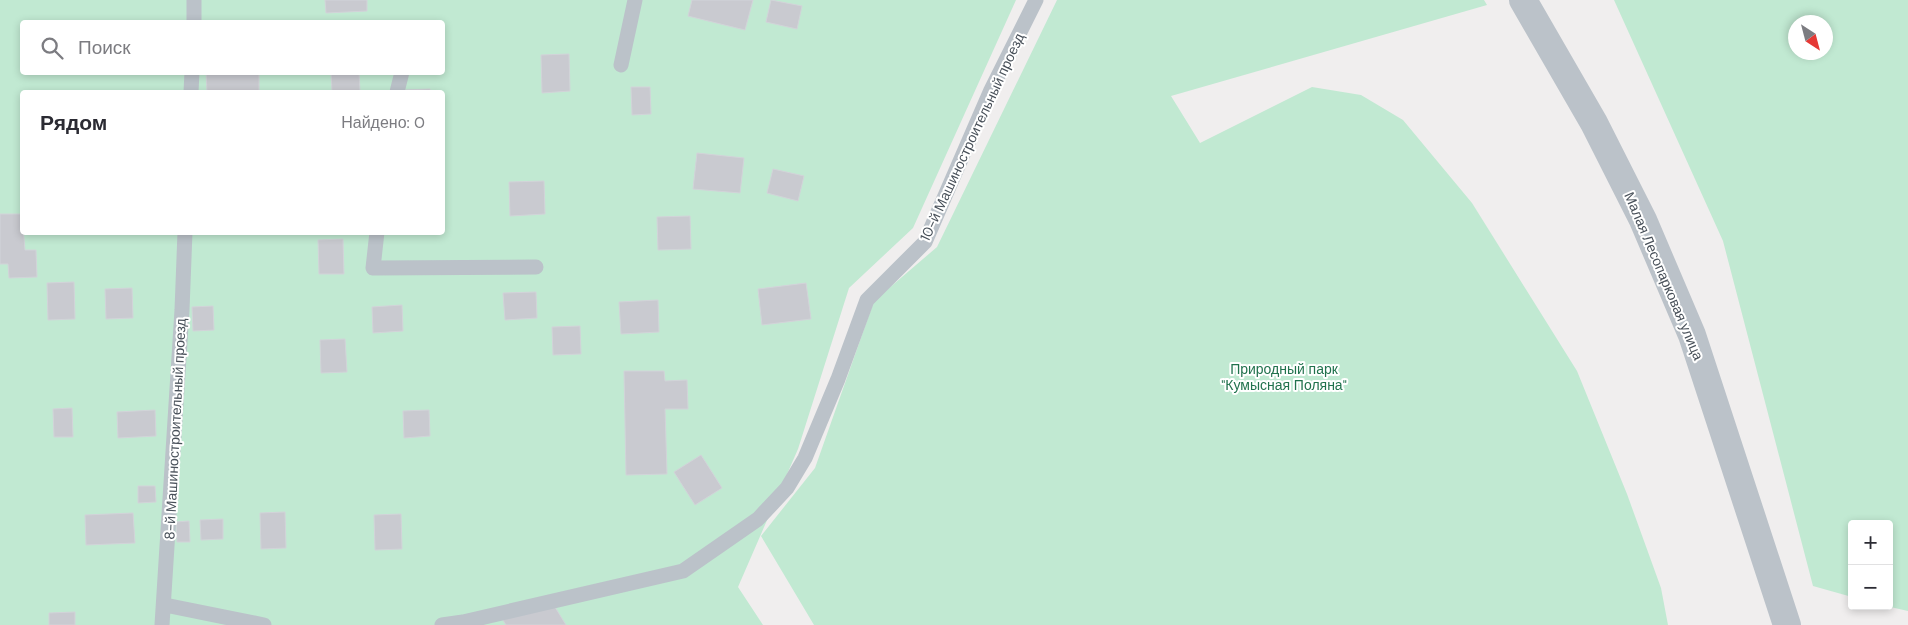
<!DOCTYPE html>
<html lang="ru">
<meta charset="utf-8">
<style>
body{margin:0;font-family:"DM Sans",sans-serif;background:#f7f7f7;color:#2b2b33}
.controls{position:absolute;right:15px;bottom:15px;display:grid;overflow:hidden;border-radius:5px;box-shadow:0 2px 8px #0003}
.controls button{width:45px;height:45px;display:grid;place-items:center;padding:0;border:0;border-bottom:1px solid #e1e1e2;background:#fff;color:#2b2b33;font:25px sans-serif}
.compass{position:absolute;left:1788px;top:15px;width:45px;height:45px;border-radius:50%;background:#fff;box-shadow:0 2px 8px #0003;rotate:144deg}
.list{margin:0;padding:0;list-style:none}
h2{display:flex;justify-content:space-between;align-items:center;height:65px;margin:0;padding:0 20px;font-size:21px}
h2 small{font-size:16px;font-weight:400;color:#7c7c81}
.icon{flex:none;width:28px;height:28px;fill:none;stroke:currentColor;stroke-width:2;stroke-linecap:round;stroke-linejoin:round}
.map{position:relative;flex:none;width:1908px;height:625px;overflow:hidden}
.search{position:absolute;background:#fff;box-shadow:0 2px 8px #0003;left:20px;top:20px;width:425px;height:55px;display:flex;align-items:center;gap:12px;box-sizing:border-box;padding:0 18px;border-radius:5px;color:#7c7c81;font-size:19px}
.panel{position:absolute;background:#fff;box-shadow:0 2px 8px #0003;left:20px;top:90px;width:425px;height:145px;border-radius:5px}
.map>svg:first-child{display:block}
.green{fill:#c1e9d2;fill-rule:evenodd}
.building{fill:#c9cad0;stroke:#d2d4d9}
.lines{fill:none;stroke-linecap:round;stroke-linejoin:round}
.service{stroke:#bbc2c9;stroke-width:15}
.tertiary{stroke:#bbc2c9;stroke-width:28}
.labels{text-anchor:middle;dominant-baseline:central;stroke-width:4;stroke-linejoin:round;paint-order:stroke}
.street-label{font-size:14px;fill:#485059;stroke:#fff}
.park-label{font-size:14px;fill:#21724d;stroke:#fff}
</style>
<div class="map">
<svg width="1908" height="625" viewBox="0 0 1908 625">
<rect width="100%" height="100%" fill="#f0eeee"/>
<path class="green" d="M 0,0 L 1016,0 L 913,228 L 849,288 L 798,449 L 738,587 L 763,625 L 0,625 ZM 22,22 L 442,22 L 442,72 L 22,72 ZM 22,92 L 442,92 L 442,232 L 22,232 Z
M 1057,0 L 1484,0 L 1487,5 L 1171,96 L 1200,143 L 1312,87 L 1361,95 L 1403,120 L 1472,203 L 1577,371 L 1627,494 L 1661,588 L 1668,625 L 814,625 L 761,536 L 815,468 L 874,301 L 937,247 Z
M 1614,0 L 1908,0 L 1908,611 L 1886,606 L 1889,606 L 1889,524 L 1852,524 L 1852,597 L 1813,586 L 1723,241 ZM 1826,22 L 1826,52 L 1796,52 L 1796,22 Z"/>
<path class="building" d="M 325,0 L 367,0 L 367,11 L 326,13 Z
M 692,0 L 753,0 L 745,30 L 688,16 Z
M 771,0 L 802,6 L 797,29 L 766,22 Z
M 569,54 L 570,91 L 542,93 L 541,55 Z
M 206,72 L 259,72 L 259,92 L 207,92 Z
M 331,72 L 359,72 L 360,92 L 332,92 Z
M 631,87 L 650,87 L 651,114 L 632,115 Z
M 430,89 L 430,92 L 406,92 L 405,90 Z
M 697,153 L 744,158 L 740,193 L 693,189 Z
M 773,169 L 804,176 L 798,201 L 767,193 Z
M 544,181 L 545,214 L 510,216 L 509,182 Z
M 0,214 L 22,214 L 25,250 L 36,250 L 37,277 L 9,278 L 8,264 L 0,264 Z
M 690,216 L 691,249 L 658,250 L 657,217 Z
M 343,239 L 344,274 L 319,274 L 318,240 Z
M 74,282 L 75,319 L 48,320 L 47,283 Z
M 806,283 L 811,319 L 762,325 L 758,289 Z
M 132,288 L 133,318 L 106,319 L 105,289 Z
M 536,292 L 537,318 L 505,320 L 503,293 Z
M 658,300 L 659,332 L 621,334 L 619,302 Z
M 402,305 L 403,331 L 373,333 L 372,307 Z
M 213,306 L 214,330 L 193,331 L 192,307 Z
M 580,326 L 581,354 L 553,355 L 552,327 Z
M 345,339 L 347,372 L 321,373 L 320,340 Z
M 624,371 L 664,371 L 665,381 L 687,380 L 688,409 L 665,409 L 667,474 L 626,475 Z
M 72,408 L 73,437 L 54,437 L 53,409 Z
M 155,410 L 156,436 L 118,438 L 117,412 Z
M 429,410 L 430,436 L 404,438 L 403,411 Z
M 701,455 L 722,488 L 695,505 L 674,472 Z
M 138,486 L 155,486 L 156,502 L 138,503 Z
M 285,512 L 286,548 L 261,549 L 260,513 Z
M 133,513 L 135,543 L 86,545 L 85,515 Z
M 401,514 L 402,549 L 375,550 L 374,515 Z
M 223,519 L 223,539 L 201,540 L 200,520 Z
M 189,521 L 190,542 L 177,542 L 176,522 Z
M 555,607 L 566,625 L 506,625 L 501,617 Z
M 75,612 L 75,625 L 49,625 L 49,613 Z"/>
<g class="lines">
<path class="service" d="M 194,22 L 194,0
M 621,65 L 635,0
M 191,92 L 192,72
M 397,92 L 402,72
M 377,232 L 373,268 L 536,267
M 165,605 L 264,625
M 162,625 L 182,310 L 185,232
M 442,625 L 463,622 L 683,571 L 758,519 L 787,488 L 805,458 L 838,379 L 867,300 L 925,242 L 991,90 L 1036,0"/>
<path class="tertiary" d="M 1523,0 L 1594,123 L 1643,220 L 1692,335 L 1787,625"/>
</g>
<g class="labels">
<g class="street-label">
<text transform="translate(972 137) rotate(-65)">10-й Машиностроительный проезд</text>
<text transform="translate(1664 276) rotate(67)">Малая Лесопарковая улица</text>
<text transform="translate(175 429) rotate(-87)">8-й Машиностроительный проезд</text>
</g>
<g class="park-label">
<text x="1284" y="369">Природный парк<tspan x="1284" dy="16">"Кумысная Поляна"</tspan></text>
</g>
</g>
</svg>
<div class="controls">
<button>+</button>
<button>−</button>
</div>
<svg class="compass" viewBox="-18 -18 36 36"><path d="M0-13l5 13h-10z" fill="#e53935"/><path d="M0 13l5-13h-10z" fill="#7c7c81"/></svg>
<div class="search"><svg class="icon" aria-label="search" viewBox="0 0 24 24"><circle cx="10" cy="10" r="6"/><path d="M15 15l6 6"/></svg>Поиск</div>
<section class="panel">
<h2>Рядом<small>Найдено: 0</small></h2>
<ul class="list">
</ul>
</section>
</div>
